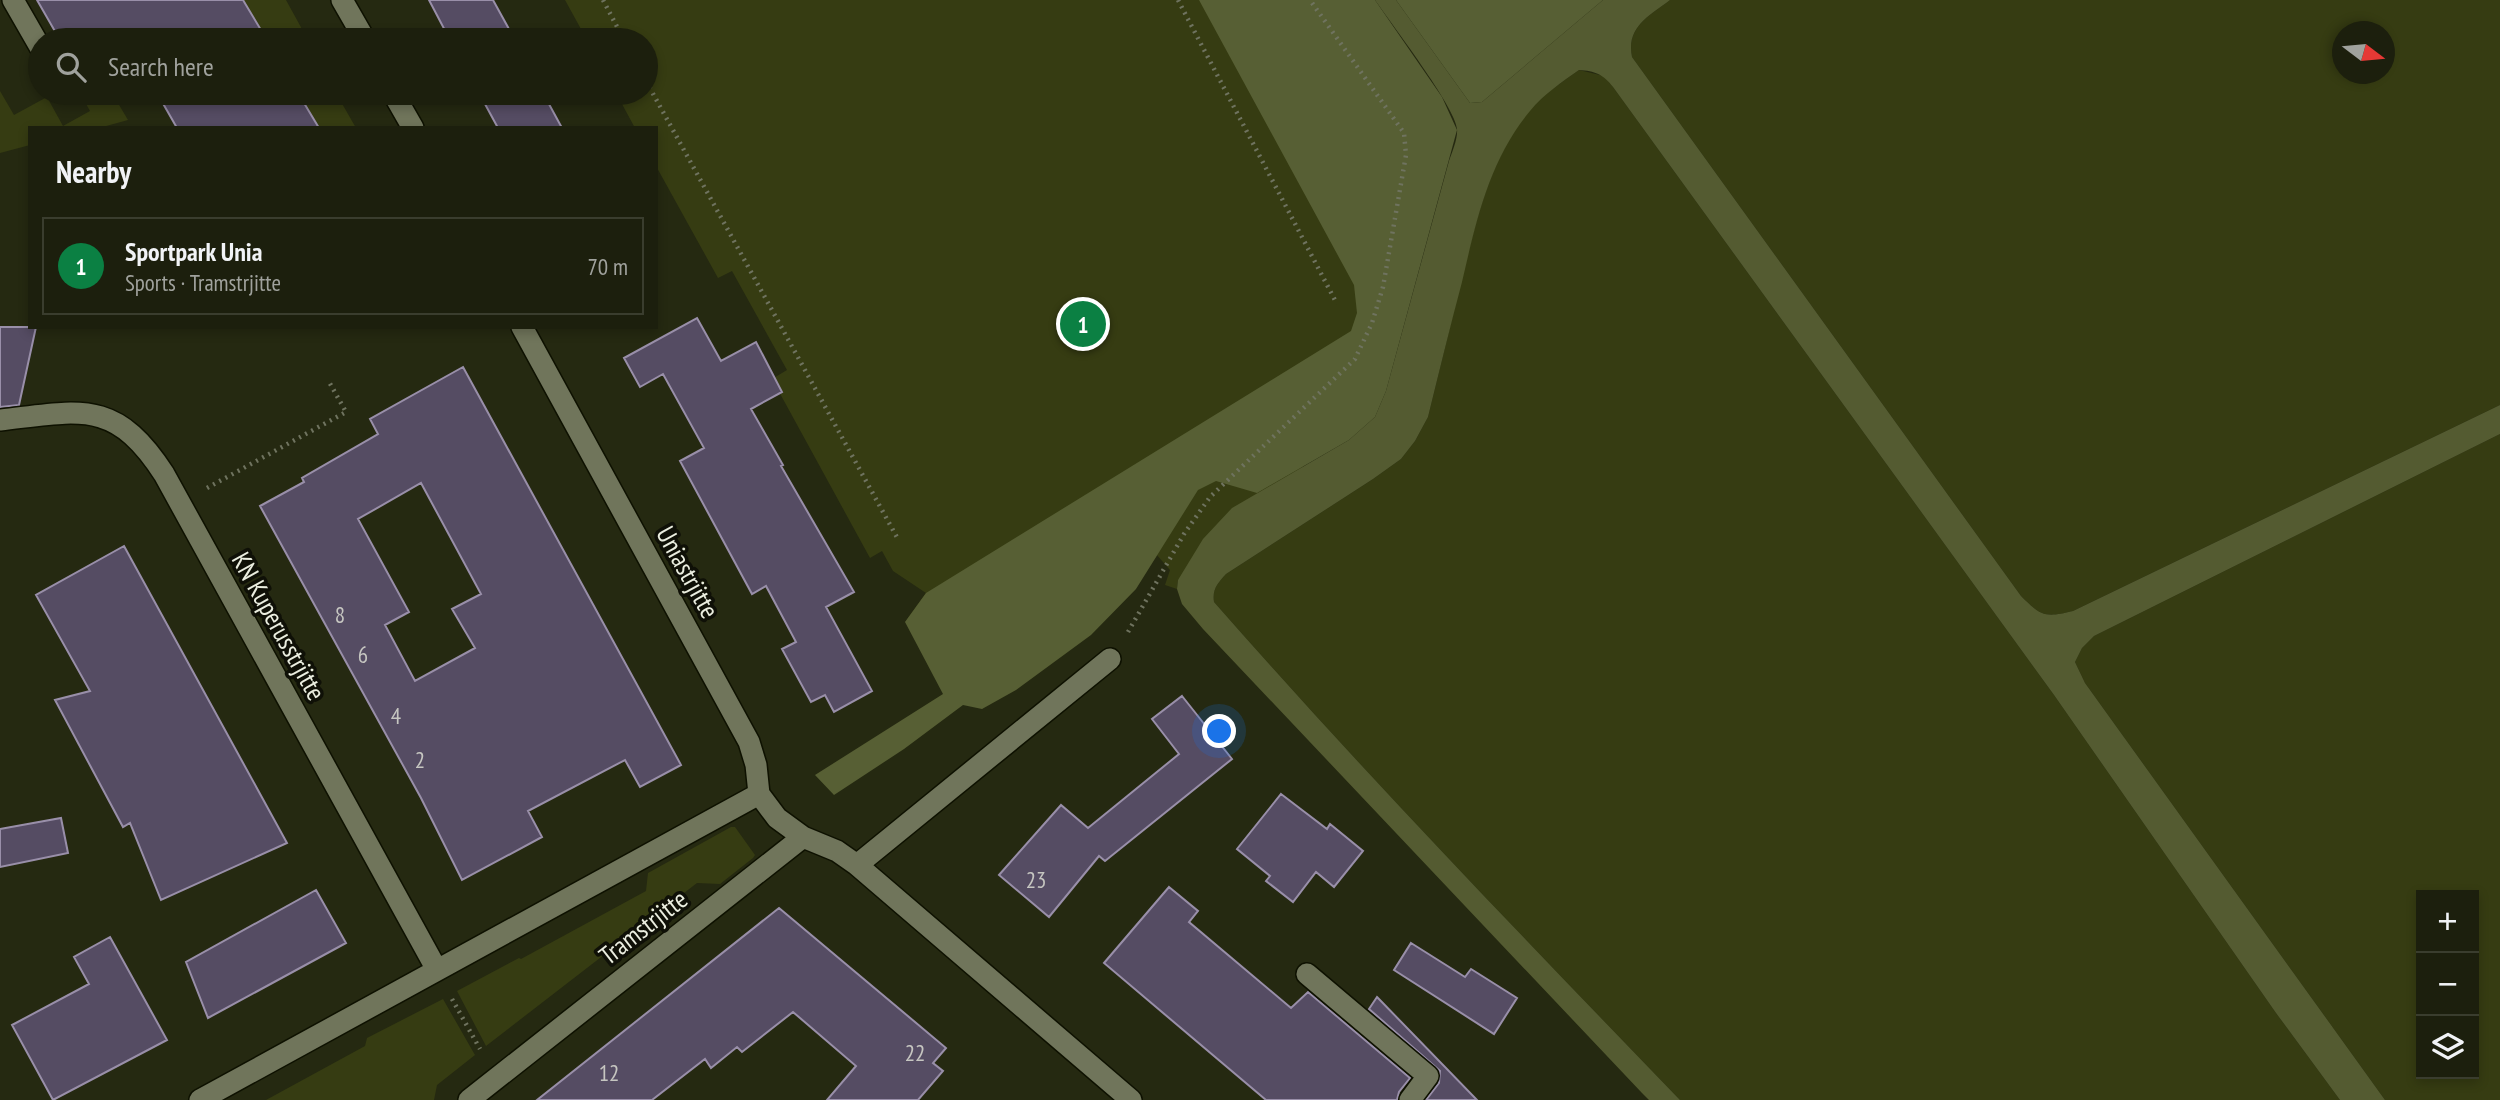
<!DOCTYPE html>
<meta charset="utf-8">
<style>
body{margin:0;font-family:"PT Sans Narrow",sans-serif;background:#292c1b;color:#f1f3f6}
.controls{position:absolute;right:21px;bottom:21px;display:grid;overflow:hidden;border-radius:0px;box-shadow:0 4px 10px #0003}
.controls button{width:63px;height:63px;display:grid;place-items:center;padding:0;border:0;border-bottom:2px solid #3a3d2e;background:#1c1f0d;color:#f1f3f6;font:35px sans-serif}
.compass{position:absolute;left:2332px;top:21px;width:63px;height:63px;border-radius:50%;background:#1c1f0d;box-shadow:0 4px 10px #0003;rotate:106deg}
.you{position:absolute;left:1220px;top:732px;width:24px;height:24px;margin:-18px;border:5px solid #fff;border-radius:50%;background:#1a73e8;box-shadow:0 0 0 10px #1a73e833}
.badge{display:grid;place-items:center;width:46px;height:46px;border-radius:50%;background:#0b8043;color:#fff;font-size:23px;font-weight:700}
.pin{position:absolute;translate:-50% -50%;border:4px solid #fff;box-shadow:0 2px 7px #0006}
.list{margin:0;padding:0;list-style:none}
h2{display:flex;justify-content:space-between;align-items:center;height:91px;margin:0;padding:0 28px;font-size:30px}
h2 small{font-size:23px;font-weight:400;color:#a0a29d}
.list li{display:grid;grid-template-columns:46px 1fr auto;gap:21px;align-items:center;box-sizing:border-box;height:98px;margin:0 14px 14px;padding:0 14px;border:2px solid #3a3d2e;border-radius:0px}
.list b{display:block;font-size:26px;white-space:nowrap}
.list p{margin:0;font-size:23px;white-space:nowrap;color:#a0a29d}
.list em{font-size:23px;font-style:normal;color:#a0a29d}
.icon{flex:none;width:38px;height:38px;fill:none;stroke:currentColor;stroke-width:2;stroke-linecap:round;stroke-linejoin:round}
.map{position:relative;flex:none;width:2500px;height:1100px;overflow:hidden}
.search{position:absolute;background:#1c1f0d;box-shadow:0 4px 10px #0003;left:28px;top:28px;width:630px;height:77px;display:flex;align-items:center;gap:18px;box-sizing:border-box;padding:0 24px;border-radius:38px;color:#a0a29d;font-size:26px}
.panel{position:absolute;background:#1c1f0d;box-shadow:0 4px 10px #0003;left:28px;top:126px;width:630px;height:203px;border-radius:0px}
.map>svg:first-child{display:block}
.green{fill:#363c12;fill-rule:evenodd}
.forest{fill:#575f34}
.water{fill:#545b31}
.building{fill:#554c63;stroke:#998fa9;stroke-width:2;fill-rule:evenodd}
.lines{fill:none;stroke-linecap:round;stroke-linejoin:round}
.minor-casing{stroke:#0e1100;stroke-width:24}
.path{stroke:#6f735f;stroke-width:4.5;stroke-dasharray:2 5;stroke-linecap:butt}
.minor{stroke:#70755b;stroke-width:21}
.labels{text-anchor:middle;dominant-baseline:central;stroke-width:7;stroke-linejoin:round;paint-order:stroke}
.number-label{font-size:23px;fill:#c6c6c1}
.street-label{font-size:26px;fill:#ebeee0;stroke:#0f1007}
</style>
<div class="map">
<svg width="2500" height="1100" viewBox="0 0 2500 1100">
<rect width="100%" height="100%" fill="#252911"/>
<path class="green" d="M 243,0 L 286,0 L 308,40 L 267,40 Z
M 565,0 L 1375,0 L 1386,391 L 1178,580 L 1177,589 L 1165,585 L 1170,570 L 1156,554 L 905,622 L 926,593 L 893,571 L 882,551 L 870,558 L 772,379 L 787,370 L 732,271 L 718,278 L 656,166 L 656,128 L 635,128 L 616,93 L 646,93 L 646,40 L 587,40 Z
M 1670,0 L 2500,0 L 2500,405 L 2073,611 C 2045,618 2041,616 2021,596 L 1632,57 C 1626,27 1649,16 1670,0 ZM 2342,32 L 2384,32 L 2384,74 L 2342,74 Z
M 1579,70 L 1604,76 L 1613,87 L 2054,695 L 2276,1013 L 2340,1100 L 1680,1100 C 1522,936 1364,773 1214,602 C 1212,589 1218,583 1226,574 L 1373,479 L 1401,459 L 1415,441 L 1428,417 C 1439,372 1450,327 1461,282 C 1476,222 1489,159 1530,110 C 1544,94 1562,82 1579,70 Z
M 0,91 L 14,115 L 47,97 L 63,126 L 90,111 L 80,93 L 112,93 L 128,120 L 99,128 L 30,128 L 30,145 L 0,153 Z
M 298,93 L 336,93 L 356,128 L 304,128 L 315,121 Z
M 2500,434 L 2500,1100 L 2385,1100 L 2085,683 L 2075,662 L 2082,648 L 2094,636 ZM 2421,895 L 2474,895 L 2474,1074 L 2421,1074 Z
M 731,827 L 735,827 L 755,855 L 753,858 L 720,884 L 697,883 L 486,1046 L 457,991 L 519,958 L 521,959 L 646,891 L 648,873 Z
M 443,999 L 475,1055 L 437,1085 L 434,1100 L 266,1100 L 365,1046 L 367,1038 Z"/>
<path class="forest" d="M 1199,0 L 1375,0 L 1442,97 L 1457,130 L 1386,391 L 1375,417 L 1349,440 L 1257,493 L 1216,481 L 1198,490 L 1136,589 L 1091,635 L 1016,690 L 982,709 L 963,705 L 904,749 L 834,795 L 815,775 L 943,694 L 905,622 L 926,593 L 1351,331 L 1357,313 L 1354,285 Z
M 1396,0 L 1603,0 L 1482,102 L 1470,103 Z"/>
<path class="water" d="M 1375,0 L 1396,0 L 1470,103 L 1482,102 L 1603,0 L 1670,0 C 1649,16 1626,27 1632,57 L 2021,596 C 2041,616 2045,618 2073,611 L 2500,405 L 2500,434 L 2094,636 L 2082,648 L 2075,662 L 2085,683 L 2385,1100 L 2340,1100 L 2276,1013 L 2054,695 L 1613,87 C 1603,74 1595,71 1579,70 C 1562,82 1544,94 1530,111 C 1489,160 1476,222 1462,282 C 1450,327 1439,372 1428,417 L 1415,441 L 1401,459 L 1373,479 L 1226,574 C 1218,583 1212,589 1214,602 C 1364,773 1522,936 1680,1100 L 1649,1100 L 1642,1093 L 1203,629 L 1182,604 L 1177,589 L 1178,580 L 1203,539 L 1232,508 L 1349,440 L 1375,417 L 1386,391 L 1449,161 C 1452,152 1458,139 1457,129 C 1456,108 1390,22 1375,0 Z"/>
<path class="building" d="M 37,0 L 243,0 L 267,40 L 60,40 Z
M 429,0 L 493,0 L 515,40 L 450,40 Z
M 157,93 L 298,93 L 319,128 L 177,128 Z
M 479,93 L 543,93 L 562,128 L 498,128 Z
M 697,318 L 721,361 L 756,342 L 782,392 L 751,409 L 783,465 L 781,466 L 854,592 L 826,607 L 872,691 L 834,712 L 825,695 L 811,702 L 782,649 L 796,642 L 766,586 L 752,594 L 680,461 L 704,448 L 663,374 L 640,387 L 624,358 Z
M 0,327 L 36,327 L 19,405 L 0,407 Z
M 463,367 L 681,765 L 640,787 L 625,760 L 528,811 L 542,837 L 462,880 L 421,798 L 260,506 L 304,482 L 302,478 L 378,434 L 370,419 ZM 421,483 L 481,594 L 452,609 L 475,648 L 415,681 L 385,625 L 409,612 L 358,519 Z
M 124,546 L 287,843 L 161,900 L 130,823 L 123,827 L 55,700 L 90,691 L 36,595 Z
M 1182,696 L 1232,759 L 1105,861 L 1099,856 L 1049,917 L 999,875 L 1061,805 L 1088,828 L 1179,754 L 1152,719 Z
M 1281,794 L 1327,829 L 1330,824 L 1363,851 L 1334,887 L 1316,872 L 1293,902 L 1266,881 L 1270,876 L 1237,849 Z
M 61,818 L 68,853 L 0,867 L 0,829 Z
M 1169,887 L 1198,911 L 1189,922 L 1291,1008 L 1308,992 L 1410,1078 L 1399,1092 L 1397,1100 L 1266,1100 L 1104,963 Z
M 316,890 L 346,943 L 208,1018 L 186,962 Z
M 779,908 L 946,1048 L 933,1063 L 943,1071 L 918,1100 L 827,1100 L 856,1066 L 793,1012 L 742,1052 L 737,1047 L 711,1068 L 705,1059 L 652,1100 L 537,1100 Z
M 110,937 L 167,1040 L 53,1100 L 12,1025 L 89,984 L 74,957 Z
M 1411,943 L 1465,977 L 1471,969 L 1517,998 L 1494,1034 L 1394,970 Z
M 1377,997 L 1477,1100 L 1426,1100 L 1439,1083 L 1440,1071 L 1369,1009 Z"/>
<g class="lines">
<defs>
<path id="minor" d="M 13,0 L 40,47
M 342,0 L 365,40
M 393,93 L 413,128
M 522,327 L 749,742 L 756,765 L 759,794 L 777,818 L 803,837
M 0,420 C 80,411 115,398 164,474 L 437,970
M 857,865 L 1110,659
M 1307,974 L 1428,1076 L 1410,1100
M 200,1100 L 759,794
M 469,1100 L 803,837 L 837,851 L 857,865 L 1131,1100"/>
</defs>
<use href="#minor" class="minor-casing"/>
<path class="path" d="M 603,0 L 624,40
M 1178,0 L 1337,304
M 646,81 L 899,541
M 207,488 L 346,412 L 328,380
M 1128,632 L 1184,534 L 1210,497 L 1355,359 L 1372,323 L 1383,287 L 1406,155 L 1404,133 L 1310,0
M 452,999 L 480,1049"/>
<use href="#minor" class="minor"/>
</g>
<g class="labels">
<g class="number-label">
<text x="340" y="614">8</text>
<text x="363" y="654">6</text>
<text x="396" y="715">4</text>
<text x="420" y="759">2</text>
<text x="1036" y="879">23</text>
<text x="915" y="1052">22</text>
<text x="609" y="1072">12</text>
</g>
<g class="street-label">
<text transform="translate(688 572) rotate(61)">Uniastrjitte</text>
<text transform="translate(279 626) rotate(61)">KN Kuperusstrjitte</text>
<text transform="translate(643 927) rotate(-38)">Tramstrjitte</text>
</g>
</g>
</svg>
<div class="controls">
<button>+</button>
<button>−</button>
<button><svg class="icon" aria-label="layers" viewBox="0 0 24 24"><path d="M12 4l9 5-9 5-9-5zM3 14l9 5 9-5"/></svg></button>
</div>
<svg class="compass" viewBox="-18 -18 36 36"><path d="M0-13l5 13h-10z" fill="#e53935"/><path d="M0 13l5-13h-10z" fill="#a0a29d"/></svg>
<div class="you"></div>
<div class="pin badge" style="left:1083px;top:324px">1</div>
<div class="search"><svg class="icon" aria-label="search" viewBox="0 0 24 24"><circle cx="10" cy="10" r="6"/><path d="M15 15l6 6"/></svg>Search here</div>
<section class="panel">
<h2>Nearby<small></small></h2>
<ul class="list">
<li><span class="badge">1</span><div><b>Sportpark Unia</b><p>Sports · Tramstrjitte</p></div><em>70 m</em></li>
</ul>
</section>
</div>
